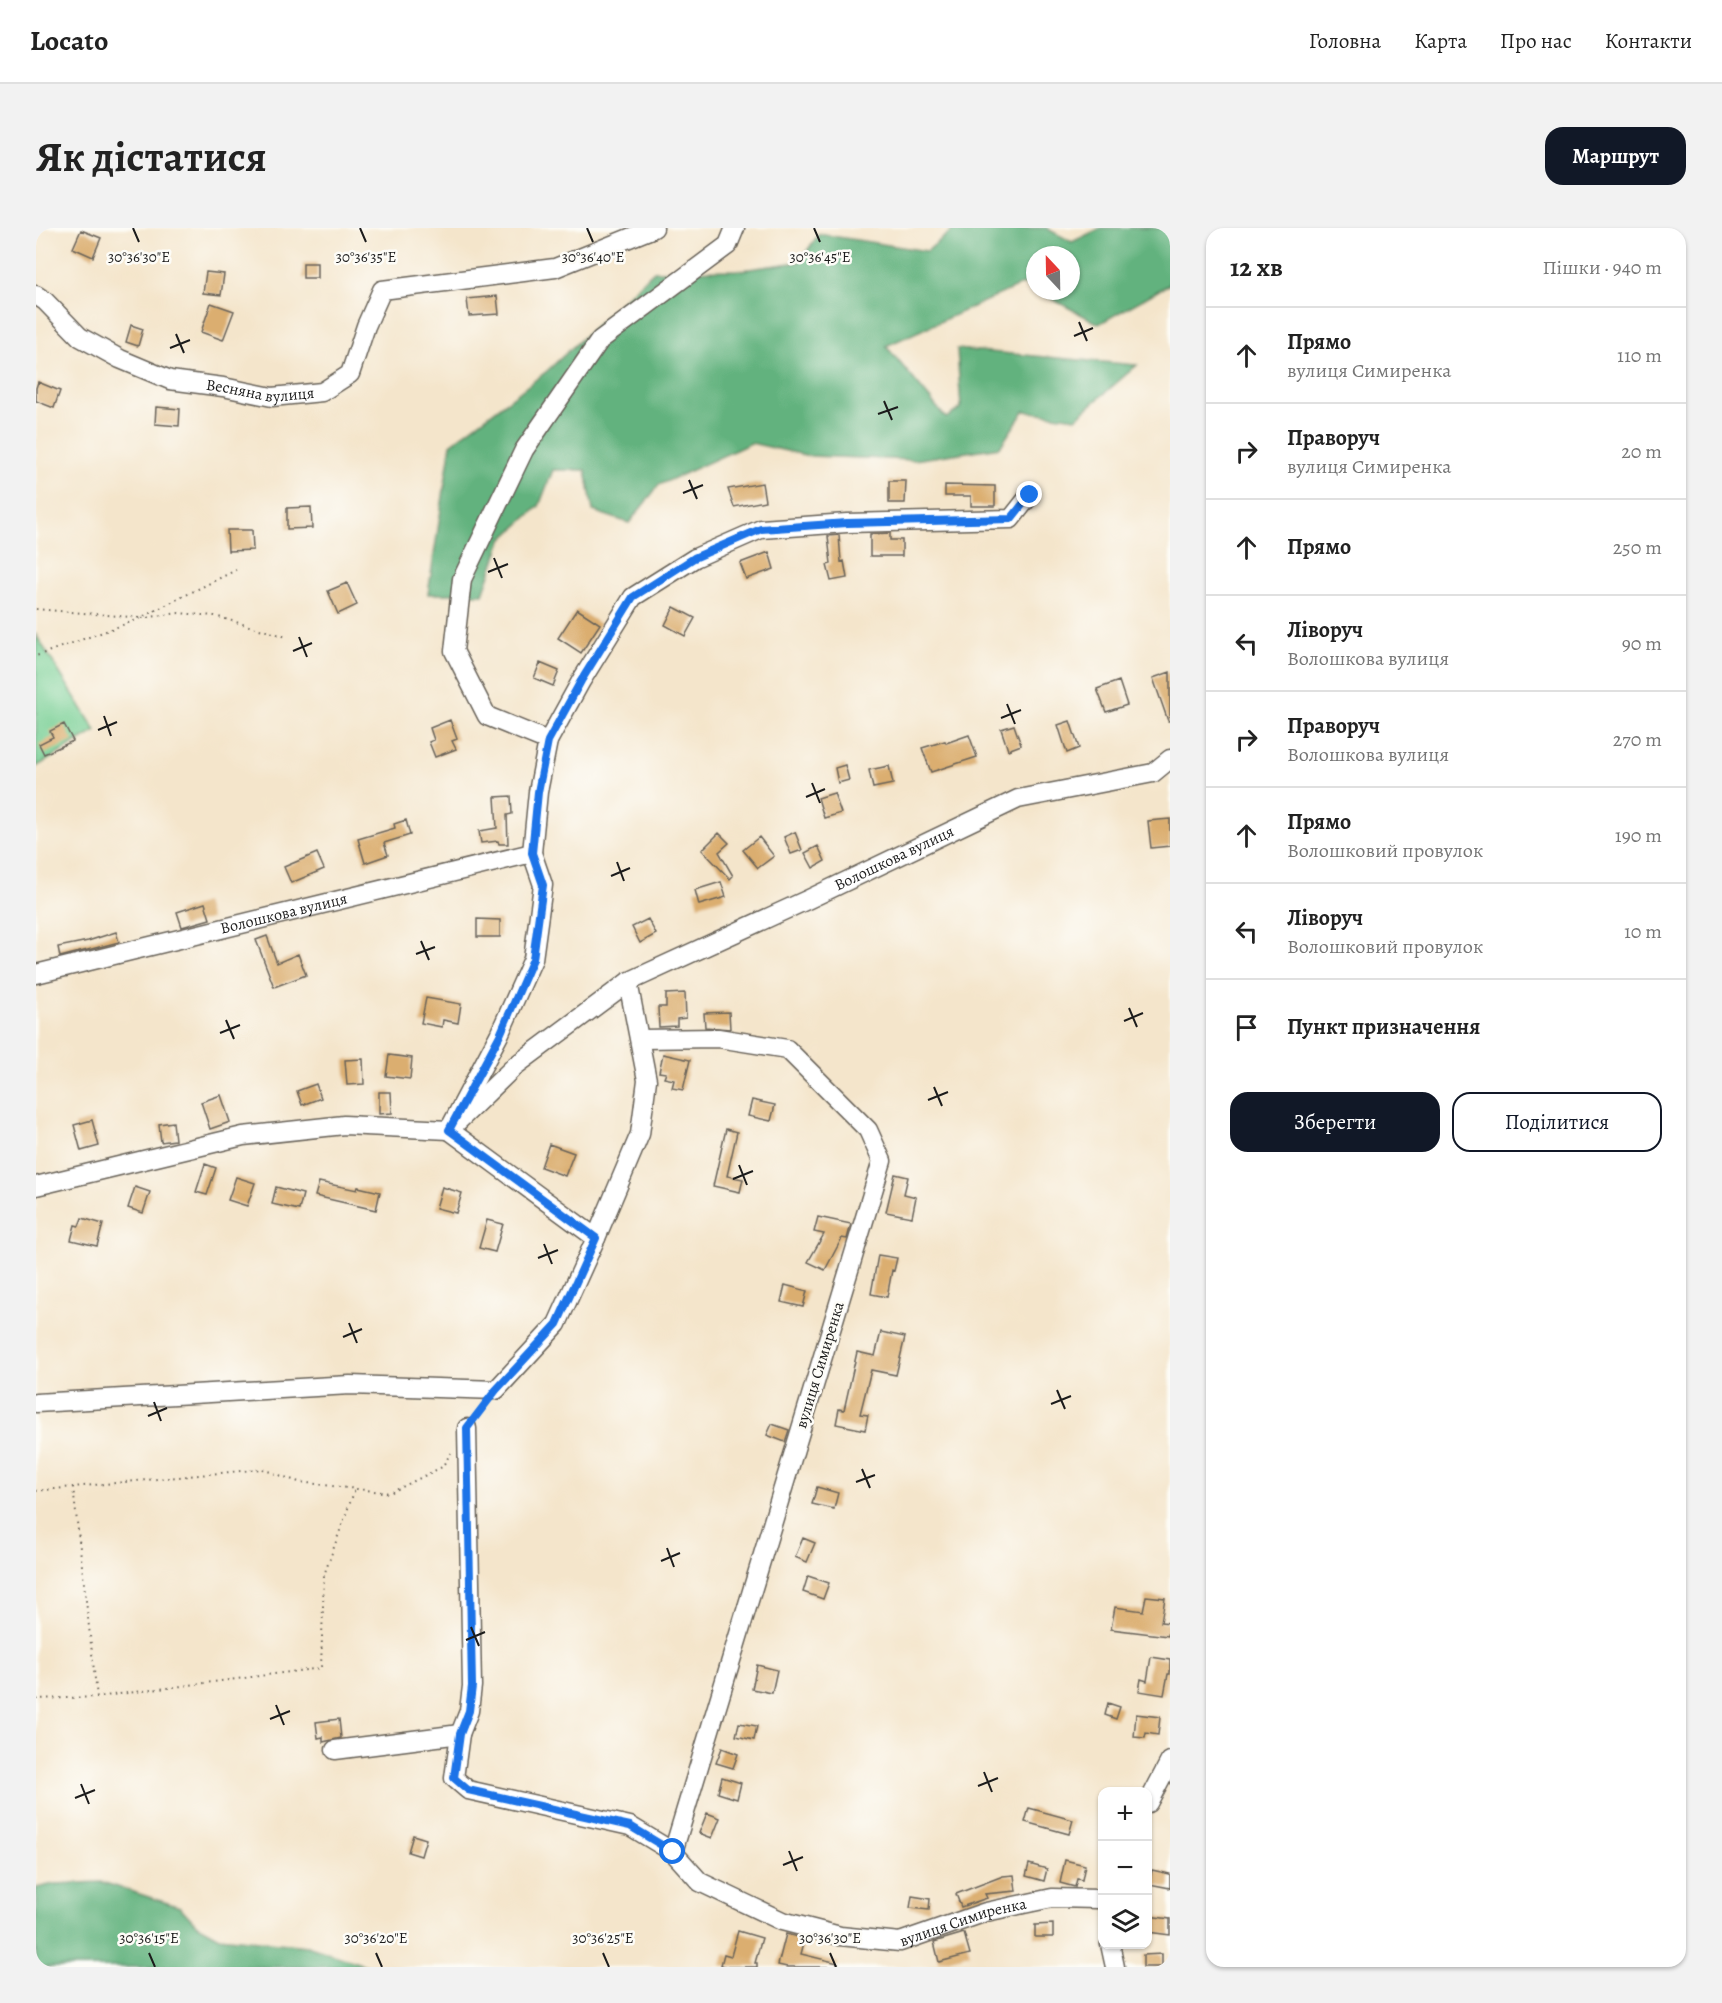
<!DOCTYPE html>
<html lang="uk">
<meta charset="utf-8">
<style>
body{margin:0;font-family:Alegreya,serif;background:#f2f2f2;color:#222}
.controls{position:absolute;right:18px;bottom:18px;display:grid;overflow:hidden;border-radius:12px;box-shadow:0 2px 4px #0004}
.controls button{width:54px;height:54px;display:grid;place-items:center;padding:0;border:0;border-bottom:2px solid #e0e0e0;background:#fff;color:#222;font:30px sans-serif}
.compass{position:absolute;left:990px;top:18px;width:54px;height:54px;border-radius:50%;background:#fff;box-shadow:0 2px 4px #0004;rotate:338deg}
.stop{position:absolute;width:18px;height:18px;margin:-14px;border:4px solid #1a73e8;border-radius:50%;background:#fff}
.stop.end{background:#1a73e8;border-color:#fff;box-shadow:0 2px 6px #0008}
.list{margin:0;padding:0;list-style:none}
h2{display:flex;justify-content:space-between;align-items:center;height:78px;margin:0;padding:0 24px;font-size:26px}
h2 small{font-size:20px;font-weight:400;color:#767676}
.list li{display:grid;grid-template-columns:39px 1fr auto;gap:18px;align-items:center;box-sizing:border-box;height:96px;padding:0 24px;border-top:2px solid #e0e0e0}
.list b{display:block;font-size:22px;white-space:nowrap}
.list p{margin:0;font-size:20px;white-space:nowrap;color:#767676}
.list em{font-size:20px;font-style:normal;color:#767676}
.actions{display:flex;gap:12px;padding:18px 24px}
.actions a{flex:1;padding:14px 0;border:2px solid #111827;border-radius:18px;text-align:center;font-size:21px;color:#111827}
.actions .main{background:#111827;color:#fff}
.icon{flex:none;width:33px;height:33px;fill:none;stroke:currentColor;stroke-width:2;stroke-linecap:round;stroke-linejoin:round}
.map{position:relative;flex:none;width:1134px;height:1739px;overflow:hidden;border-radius:18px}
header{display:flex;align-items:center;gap:36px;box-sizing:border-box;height:84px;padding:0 30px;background:#fff;border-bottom:2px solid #e0e0e0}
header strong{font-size:28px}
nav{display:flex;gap:33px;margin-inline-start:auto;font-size:21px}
.intro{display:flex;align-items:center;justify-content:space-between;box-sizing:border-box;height:144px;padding:0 36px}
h1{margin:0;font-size:42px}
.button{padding:15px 27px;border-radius:18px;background:#111827;color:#fff;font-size:21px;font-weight:700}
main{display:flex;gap:36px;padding:0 36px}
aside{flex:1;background:#fff;border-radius:18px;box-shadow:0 2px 4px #0004}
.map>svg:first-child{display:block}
.green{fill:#78cf94;stroke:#4a7658;stroke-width:1.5}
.forest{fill:#62b27e;stroke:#3f674d;stroke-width:1.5}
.building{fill:#dbae70}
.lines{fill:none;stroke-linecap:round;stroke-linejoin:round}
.minor-casing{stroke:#686259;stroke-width:21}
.path{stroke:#686259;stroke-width:2;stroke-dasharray:1.5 4.5;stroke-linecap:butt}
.minor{stroke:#fff;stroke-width:18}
.route{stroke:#1a73e8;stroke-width:8}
.ticks{fill:none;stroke:#1c1c1c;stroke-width:2}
.labels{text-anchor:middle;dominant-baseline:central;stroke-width:5;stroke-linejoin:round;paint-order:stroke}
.street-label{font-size:16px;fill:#1c1c1c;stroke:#fdfcf7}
.ticks-label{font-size:15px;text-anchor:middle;fill:#1c1c1c;stroke:#fdfcf7;stroke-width:5;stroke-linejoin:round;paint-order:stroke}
</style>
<header>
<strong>Locato</strong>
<nav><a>Головна</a><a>Карта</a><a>Про нас</a><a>Контакти</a></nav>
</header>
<div class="intro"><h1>Як дістатися</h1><a class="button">Маршрут</a></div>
<main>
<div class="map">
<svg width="1134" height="1739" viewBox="0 0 1134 1739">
<rect width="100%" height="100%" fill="#fdfcf7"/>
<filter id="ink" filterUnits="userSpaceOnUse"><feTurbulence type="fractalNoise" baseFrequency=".0167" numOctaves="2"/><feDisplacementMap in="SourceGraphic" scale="12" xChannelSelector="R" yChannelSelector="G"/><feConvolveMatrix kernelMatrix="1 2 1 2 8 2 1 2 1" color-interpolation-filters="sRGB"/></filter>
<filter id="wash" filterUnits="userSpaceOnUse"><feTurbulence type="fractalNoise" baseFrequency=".008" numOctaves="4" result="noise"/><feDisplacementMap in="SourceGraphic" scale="24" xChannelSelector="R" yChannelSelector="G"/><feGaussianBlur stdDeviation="1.35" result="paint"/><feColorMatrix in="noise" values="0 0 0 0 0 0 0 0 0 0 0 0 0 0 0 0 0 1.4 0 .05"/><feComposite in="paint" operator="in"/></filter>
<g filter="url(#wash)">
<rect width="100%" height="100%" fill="#f4e5cb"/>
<path class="green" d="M 0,407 L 60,503 L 0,539 Z"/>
<path class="forest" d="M 919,0 L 1010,0 L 1036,14 L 1065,0 L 1134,0 L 1134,56 L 1063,96 L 1001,63 L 1035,63 L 1035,27 L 999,27 L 999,62 L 987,56 L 850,118 L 910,190 L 925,180 L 921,121 L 1101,137 L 1040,190 L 988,183 L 964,219 L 878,232 L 773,228 L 715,215 L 623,257 L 593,295 L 557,283 L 550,242 L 517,242 L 503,278 L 466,312 L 447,366 L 392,366 L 415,216 L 511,143 L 618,43 L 706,42 L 763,34 L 783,6 L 891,23 Z
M 66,1654 L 144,1679 L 161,1697 L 183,1709 L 271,1718 L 334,1739 L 0,1739 L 0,1660 L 18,1656 Z"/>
<g id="blocks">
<path class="building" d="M 45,2 L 65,10 L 57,29 L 37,20 Z
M 267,35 L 281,35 L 281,50 L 267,50 Z
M 170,44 L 188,46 L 185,67 L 167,65 Z
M 461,68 L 463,86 L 433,88 L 431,71 Z
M 175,75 L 198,83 L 187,112 L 165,104 Z
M 95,97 L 107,101 L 102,118 L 90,114 Z
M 2,154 L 24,163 L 18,180 L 0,173 L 0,160 Z
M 120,179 L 144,181 L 143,198 L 119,196 Z
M 853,253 L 870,253 L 869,275 L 853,275 Z
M 726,255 L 729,273 L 698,279 L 692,261 Z
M 909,257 L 959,258 L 959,278 L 935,278 L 935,268 L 909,268 Z
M 275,279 L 276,300 L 251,301 L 251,280 Z
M 191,302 L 216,302 L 217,322 L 192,323 Z
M 854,305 L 854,312 L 866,312 L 866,328 L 834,328 L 834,306 Z
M 803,307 L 805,334 L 808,333 L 811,350 L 795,353 L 791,337 L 795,336 L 792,308 Z
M 733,324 L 738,341 L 710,351 L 704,335 Z
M 311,355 L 321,377 L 302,386 L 292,363 Z
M 638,379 L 659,390 L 649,408 L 629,397 Z
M 541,381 L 564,396 L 545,425 L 522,410 Z
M 504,435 L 523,443 L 517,458 L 498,450 Z
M 1134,444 L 1134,493 L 1132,493 L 1117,450 Z
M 1083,453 L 1091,477 L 1070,484 L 1061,461 Z
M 414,492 L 421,511 L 416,513 L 420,521 L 399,529 L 393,514 L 398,512 L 394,500 Z
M 1034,493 L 1043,520 L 1031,525 L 1022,497 Z
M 28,496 L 37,513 L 8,526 L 3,516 L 17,509 L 14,503 Z
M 978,497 L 985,517 L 972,522 L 965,501 Z
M 933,507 L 941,529 L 895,544 L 886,520 L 909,513 L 910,515 Z
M 809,537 L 813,552 L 802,555 L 799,540 Z
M 853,538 L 857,556 L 837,560 L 833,542 Z
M 798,565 L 805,585 L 788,590 L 782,570 Z
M 475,568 L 476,586 L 471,587 L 472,616 L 463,616 L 462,613 L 445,615 L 443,603 L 461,600 L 459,569 Z
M 1134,591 L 1134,618 L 1115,620 L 1112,593 Z
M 370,592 L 374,607 L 348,615 L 352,627 L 329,635 L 322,611 L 359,600 L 358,596 Z
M 759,604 L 766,622 L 755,626 L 748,609 Z
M 683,605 L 693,615 L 683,624 L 697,648 L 694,651 L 666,622 Z
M 723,609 L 738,628 L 722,640 L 707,622 Z
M 782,618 L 789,633 L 777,640 L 769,625 Z
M 281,625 L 288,641 L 255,655 L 248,639 Z
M 685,654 L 690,669 L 663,677 L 659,662 Z
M 169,675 L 174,691 L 146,699 L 141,684 Z
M 441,691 L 464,692 L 464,709 L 441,709 Z
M 612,691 L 620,706 L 604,715 L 596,699 Z
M 80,704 L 83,714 L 24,729 L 22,719 L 52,713 Z
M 231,708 L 241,735 L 262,726 L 270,747 L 238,759 L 220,712 Z
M 649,765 L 650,790 L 641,791 L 641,798 L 623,799 L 622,779 L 630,779 L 630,766 Z
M 390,770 L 425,776 L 422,795 L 407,792 L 406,799 L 385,795 Z
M 693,784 L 694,801 L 669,799 L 668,785 Z
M 627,826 L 654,832 L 647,862 L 636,860 L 638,852 L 628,850 L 630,845 L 623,844 Z
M 353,827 L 376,830 L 374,851 L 350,848 Z
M 327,831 L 328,856 L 311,857 L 309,832 Z
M 280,856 L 285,870 L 266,877 L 261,863 Z
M 343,864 L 355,864 L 356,885 L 343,886 Z
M 185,867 L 194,894 L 174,901 L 165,874 Z
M 716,872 L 739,877 L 735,893 L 712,888 Z
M 56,892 L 63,918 L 45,923 L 38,897 Z
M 137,894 L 139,912 L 125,914 L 123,896 Z
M 690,901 L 701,904 L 691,948 L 707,951 L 704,964 L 677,958 Z
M 513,916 L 538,925 L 529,948 L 505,939 Z
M 169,936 L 180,940 L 171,967 L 160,964 Z
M 859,946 L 872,949 L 868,966 L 880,969 L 876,989 L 850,984 Z
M 200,949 L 219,955 L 211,978 L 192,972 Z
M 283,954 L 321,962 L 322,959 L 344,964 L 340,982 L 279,968 Z
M 99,959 L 114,964 L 107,985 L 92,980 Z
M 240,959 L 267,966 L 263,982 L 236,976 Z
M 406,959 L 426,965 L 420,985 L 400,980 Z
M 782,989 L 815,996 L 811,1011 L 806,1010 L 789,1042 L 772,1034 L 788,1006 L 778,1004 Z
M 46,990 L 67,996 L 61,1018 L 35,1012 L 39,997 L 43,998 Z
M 451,992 L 467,996 L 459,1024 L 443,1020 Z
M 842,1027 L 861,1030 L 858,1043 L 856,1042 L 851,1069 L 835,1066 Z
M 749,1057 L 771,1063 L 767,1079 L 745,1074 Z
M 845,1104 L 869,1109 L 860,1147 L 835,1142 L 824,1186 L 832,1187 L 829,1202 L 800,1196 L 803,1181 L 808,1182 L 821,1124 L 839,1128 Z
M 736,1196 L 753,1202 L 749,1214 L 731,1207 Z
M 781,1259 L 802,1265 L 798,1281 L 776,1276 Z
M 767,1310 L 779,1315 L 771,1334 L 759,1329 Z
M 772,1348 L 793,1355 L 787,1371 L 767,1364 Z
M 1110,1368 L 1129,1370 L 1125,1394 L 1134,1395 L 1132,1408 L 1075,1401 L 1079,1379 L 1107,1383 Z
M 1115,1429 L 1134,1432 L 1134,1446 L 1132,1446 L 1128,1467 L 1103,1463 L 1105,1451 L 1111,1453 Z
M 721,1437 L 741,1442 L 736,1465 L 716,1461 Z
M 1072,1475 L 1084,1479 L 1080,1491 L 1069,1487 Z
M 1100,1486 L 1124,1489 L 1122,1507 L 1110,1505 L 1109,1510 L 1098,1509 Z
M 303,1491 L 305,1510 L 287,1514 L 287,1509 L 282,1510 L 280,1494 Z
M 703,1495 L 721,1498 L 718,1512 L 700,1508 Z
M 686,1520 L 702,1526 L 697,1540 L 680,1535 Z
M 686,1549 L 705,1555 L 701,1571 L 682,1565 Z
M 993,1580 L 1037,1592 L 1033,1606 L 989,1594 Z
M 671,1585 L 684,1590 L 676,1610 L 663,1605 Z
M 377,1607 L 390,1611 L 385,1628 L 372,1624 Z
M 1029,1632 L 1049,1637 L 1046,1652 L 1041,1651 L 1039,1659 L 1024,1655 Z
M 993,1636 L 1011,1641 L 1008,1653 L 990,1648 Z
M 1116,1642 L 1134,1646 L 1134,1660 L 1113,1656 Z
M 978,1647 L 980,1663 L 949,1666 L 951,1670 L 925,1679 L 920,1666 L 967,1648 Z
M 876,1668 L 894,1671 L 893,1682 L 874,1680 Z
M 1112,1688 L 1134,1691 L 1134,1707 L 1112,1704 Z
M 1017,1696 L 1017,1709 L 999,1709 L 999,1697 Z
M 702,1703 L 726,1710 L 719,1735 L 721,1735 L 721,1739 L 692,1739 L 685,1737 L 688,1726 L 695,1728 Z
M 928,1705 L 934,1726 L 903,1734 L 898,1714 Z
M 750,1706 L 769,1711 L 765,1726 L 802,1735 L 801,1739 L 751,1739 L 742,1737 Z
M 1126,1726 L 1126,1739 L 1107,1739 L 1107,1727 Z"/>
</g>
</g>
<g filter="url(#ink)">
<use href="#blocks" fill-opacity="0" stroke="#686259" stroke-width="1.5"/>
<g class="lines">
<defs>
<g id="minor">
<path id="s1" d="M 0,67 L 9,73 L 44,109 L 84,131 L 134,152 L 187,159 L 236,169 L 286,164 L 314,146 L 330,98 L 346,62 L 519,40 L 618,0"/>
<path d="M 512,513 L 451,488 L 418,423 L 426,351 L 488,222 L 564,112 L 692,17 L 699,0"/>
<path id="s2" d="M 0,746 L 496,625"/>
<path d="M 592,754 L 611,852 L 604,906 L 560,1010 L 413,902 L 463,807 L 497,731 L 507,657 L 496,625 L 502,564 L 512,513 L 545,453 L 597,369 L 659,330 L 725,301 L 811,295 L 975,291 L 994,267"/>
<path id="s3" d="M 604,811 L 682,810 L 751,821 L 832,902 L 846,933 L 637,1624 L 664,1654 L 746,1693 L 804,1708 L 864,1714 L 950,1684 L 1016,1670 L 1062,1671"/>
<path id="s4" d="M 0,958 L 207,908 L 308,897 L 413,902 L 479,838 L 592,754 L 773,671 L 982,571 L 1117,545 L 1134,531"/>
<path d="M 0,1175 L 314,1157 L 460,1162 L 521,1096 L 560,1010"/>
<path d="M 424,1506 L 433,1483 L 436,1458 L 431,1200"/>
<path d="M 299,1522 L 424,1506 L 418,1550 L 432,1562 L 594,1598 L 637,1624"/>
<path d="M 1112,1575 L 1134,1533"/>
<path d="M 1074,1716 L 1079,1739"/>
</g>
</defs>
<use href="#minor" class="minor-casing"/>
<path class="path" d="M 0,381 L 106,390 L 0,428
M 108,388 L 200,342
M 106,390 L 143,385 L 179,388 L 251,409
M 440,1188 L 448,1179
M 0,1263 L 37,1259
M 61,1469 L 37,1259 L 226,1241 L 263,1254 L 354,1265 L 406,1239 L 415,1225
M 0,1471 L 61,1469 L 285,1440 L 288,1347 L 319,1261"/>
<use href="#minor" class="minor"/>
</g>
</g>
<g class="lines" filter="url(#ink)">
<path class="route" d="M 637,1624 L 594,1598 L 432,1562 L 418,1550 L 424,1506 L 433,1483 L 436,1458 L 431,1200 L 460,1162 L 521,1096 L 560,1010 L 413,902 L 464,807 L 497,731 L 507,657 L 496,625 L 502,564 L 512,513 L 545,453 L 597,369 L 658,330 L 725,301 L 811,295 L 975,291 L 994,267"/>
</g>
<path class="ticks" d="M 97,0 L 103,14M 324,0 L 330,14M 551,0 L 557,14M 778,0 L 784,14M 1043,94 L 1051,113M 140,106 L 148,125M 1038,108 L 1057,100M 134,120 L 154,112M 848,173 L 856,192M 842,186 L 862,179M 653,252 L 661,271M 647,265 L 667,257M 458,330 L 466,350M 452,344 L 472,336M 263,409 L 271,429M 257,423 L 276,415M 971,476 L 979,496M 68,488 L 75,508M 965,490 L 985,482M 62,502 L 81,494M 776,555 L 784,575M 770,569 L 789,561M 581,634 L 588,653M 575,648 L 594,640M 385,713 L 393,732M 380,726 L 399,719M 1093,780 L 1101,799M 190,792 L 198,811M 1088,793 L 1107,785M 184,805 L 204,797M 898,859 L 906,878M 892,872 L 912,864M 703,937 L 711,957M 697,951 L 717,943M 508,1016 L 516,1036M 502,1030 L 522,1022M 313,1095 L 321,1115M 307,1109 L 326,1101M 1021,1162 L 1029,1181M 118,1174 L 125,1193M 1015,1176 L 1035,1168M 112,1188 L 131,1180M 826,1241 L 834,1260M 820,1254 L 839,1247M 631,1320 L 638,1339M 625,1333 L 644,1325M 435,1399 L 443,1418M 430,1412 L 449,1404M 240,1477 L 248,1497M 234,1491 L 254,1483M 948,1544 L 956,1564M 45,1556 L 53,1576M 942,1558 L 962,1550M 39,1570 L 59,1562M 753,1623 L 761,1643M 747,1637 L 767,1629M 113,1725 L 119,1739M 340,1725 L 346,1739M 567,1725 L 573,1739M 794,1725 L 800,1739"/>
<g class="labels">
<g class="street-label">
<text stroke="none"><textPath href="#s1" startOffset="252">Весняна вулиця</textPath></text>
<text stroke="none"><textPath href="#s4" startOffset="946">Волошкова вулиця</textPath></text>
<text stroke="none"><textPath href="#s2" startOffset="255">Волошкова вулиця</textPath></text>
<text transform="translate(784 1137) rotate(-73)">вулиця Симиренка</text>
<text stroke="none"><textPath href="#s3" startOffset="1336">вулиця Симиренка</textPath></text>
</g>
</g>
<g class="ticks-label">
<text x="103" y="34">30°36'30"E</text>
<text x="330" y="34">30°36'35"E</text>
<text x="557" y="34">30°36'40"E</text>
<text x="784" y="34">30°36'45"E</text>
<text x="113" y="1715">30°36'15"E</text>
<text x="340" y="1715">30°36'20"E</text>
<text x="567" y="1715">30°36'25"E</text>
<text x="794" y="1715">30°36'30"E</text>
</g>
</svg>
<div class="controls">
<button>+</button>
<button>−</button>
<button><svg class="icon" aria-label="layers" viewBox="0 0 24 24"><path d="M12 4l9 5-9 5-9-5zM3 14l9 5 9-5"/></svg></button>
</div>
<svg class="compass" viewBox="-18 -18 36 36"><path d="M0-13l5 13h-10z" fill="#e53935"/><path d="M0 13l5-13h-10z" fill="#767676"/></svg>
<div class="stop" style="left:637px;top:1624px"></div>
<div class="stop end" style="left:994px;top:267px"></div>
</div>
<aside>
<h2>12 хв<small>Пішки · 940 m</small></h2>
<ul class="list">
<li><svg class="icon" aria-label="ahead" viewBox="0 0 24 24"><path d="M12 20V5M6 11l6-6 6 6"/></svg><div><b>Прямо</b><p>вулиця Симиренка</p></div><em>110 m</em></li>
<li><svg class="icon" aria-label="right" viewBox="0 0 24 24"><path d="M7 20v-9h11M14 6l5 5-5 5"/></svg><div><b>Праворуч</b><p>вулиця Симиренка</p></div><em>20 m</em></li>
<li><svg class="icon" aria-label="ahead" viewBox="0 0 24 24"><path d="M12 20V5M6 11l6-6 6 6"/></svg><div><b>Прямо</b></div><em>250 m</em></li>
<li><svg class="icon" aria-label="left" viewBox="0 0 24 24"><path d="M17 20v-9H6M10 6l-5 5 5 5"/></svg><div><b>Ліворуч</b><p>Волошкова вулиця</p></div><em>90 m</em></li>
<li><svg class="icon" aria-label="right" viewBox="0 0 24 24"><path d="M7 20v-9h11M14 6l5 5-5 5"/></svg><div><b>Праворуч</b><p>Волошкова вулиця</p></div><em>270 m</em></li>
<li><svg class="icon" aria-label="ahead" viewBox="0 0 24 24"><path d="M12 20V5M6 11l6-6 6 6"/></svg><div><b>Прямо</b><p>Волошковий провулок</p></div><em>190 m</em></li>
<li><svg class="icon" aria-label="left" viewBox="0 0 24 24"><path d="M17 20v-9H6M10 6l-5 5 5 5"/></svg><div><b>Ліворуч</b><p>Волошковий провулок</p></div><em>10 m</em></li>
<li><svg class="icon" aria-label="arrive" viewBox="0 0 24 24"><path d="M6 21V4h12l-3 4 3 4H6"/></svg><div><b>Пункт призначення</b></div></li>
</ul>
<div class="actions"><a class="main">Зберегти</a><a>Поділитися</a></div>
</aside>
</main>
